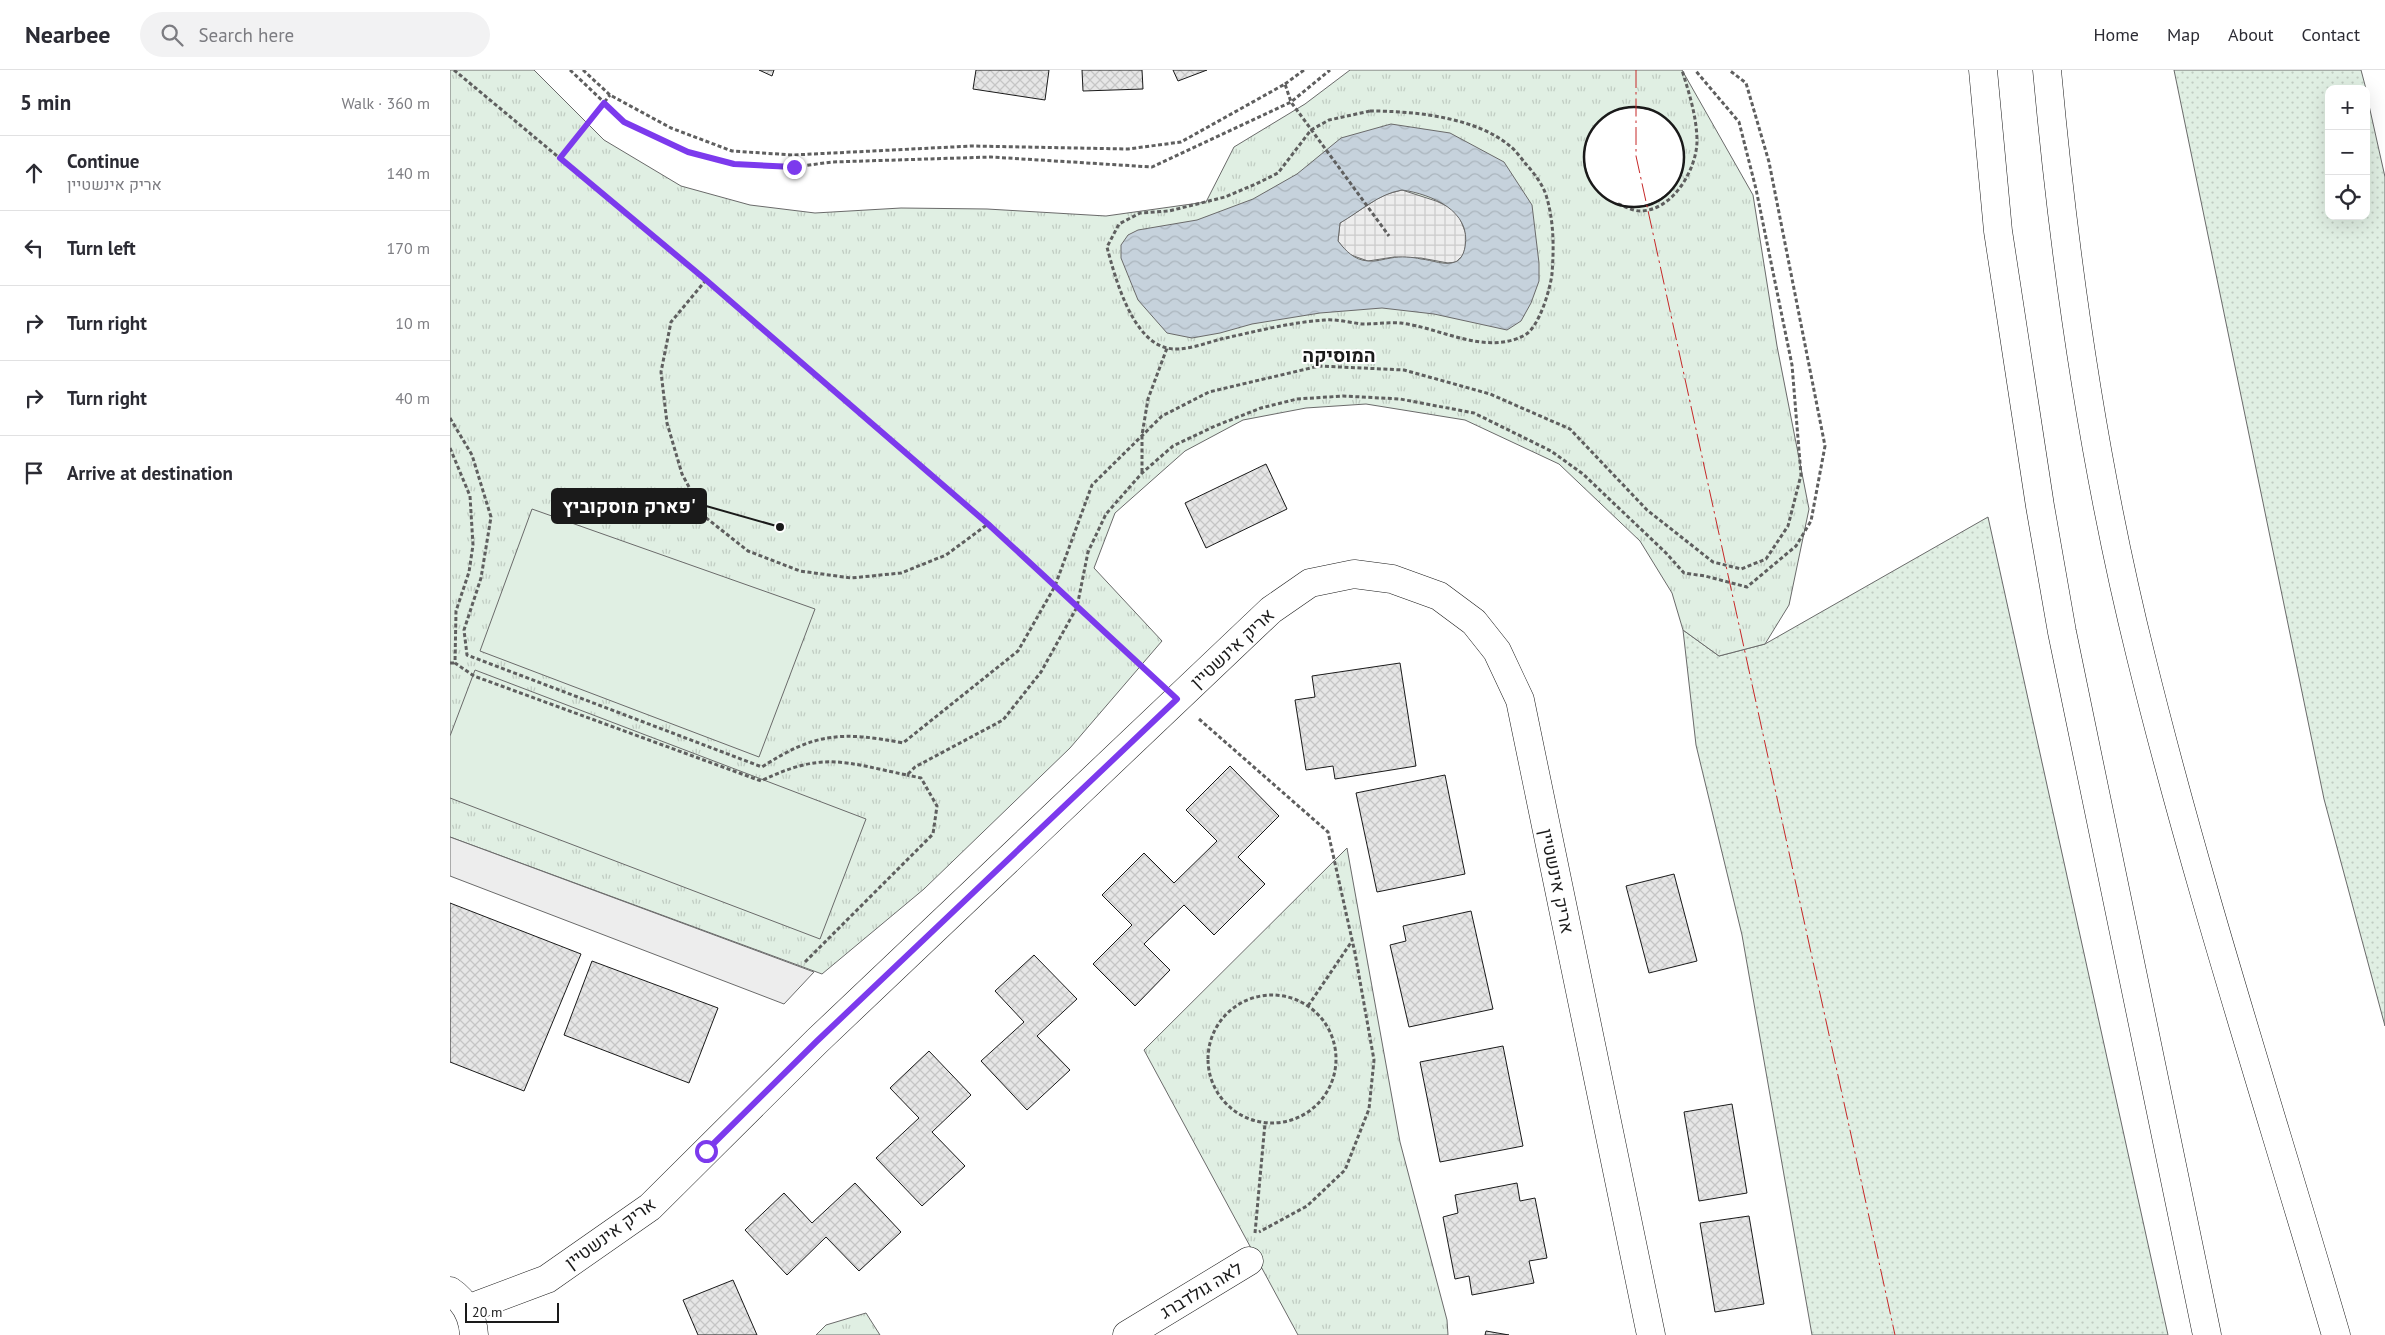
<!DOCTYPE html>
<meta charset="utf-8">
<style>
body{margin:0;font-family:"PT Sans",Heebo,sans-serif;background:#f2f2f3;color:#2b2b33}
.controls{position:absolute;right:15px;top:15px;display:grid;overflow:hidden;border-radius:10px;box-shadow:0 5px 20px #0002}
.controls button{width:45px;height:45px;display:grid;place-items:center;padding:0;border:0;border-bottom:1px solid #e1e1e2;background:#fff;color:#2b2b33;font:25px sans-serif}
.scale{position:absolute;left:15px;bottom:12px;width:94px;box-sizing:border-box;padding-left:5px;border:2px solid #1a1a1a;border-top:0;font-size:14px;line-height:18px;white-space:nowrap;color:#1a1a1a;-webkit-text-stroke:4px #fff;paint-order:stroke}
.stop{position:absolute;width:15px;height:15px;margin:-11px;border:4px solid #7c3aed;border-radius:50%;background:#fff}
.stop.end{background:#7c3aed;border-color:#fff;box-shadow:0 1px 5px #0008}
.list{margin:0;padding:0;list-style:none}
h2{display:flex;justify-content:space-between;align-items:center;height:65px;margin:0;padding:0 20px;font-size:21px}
h2 small{font-size:16px;font-weight:400;color:#7c7c81}
.list li{display:grid;grid-template-columns:32px 1fr auto;gap:15px;align-items:center;box-sizing:border-box;height:75px;padding:0 20px;border-top:1px solid #e1e1e2}
.list b{display:block;font-size:19px;white-space:nowrap}
.list p{margin:0;font-size:16px;white-space:nowrap;color:#7c7c81}
.list em{font-size:16px;font-style:normal;color:#7c7c81}
.icon{flex:none;width:28px;height:28px;fill:none;stroke:currentColor;stroke-width:2;stroke-linecap:round;stroke-linejoin:round}
.map{position:relative;flex:none;width:1935px;height:1265px;overflow:hidden}
header{display:flex;align-items:center;gap:30px;box-sizing:border-box;height:70px;padding:0 25px;background:#fff;border-bottom:1px solid #e1e1e2}
header strong{font-size:24px}
nav{display:flex;gap:28px;margin-inline-start:auto;font-size:18px}
.search{width:350px;height:45px;background:#f2f2f3;display:flex;align-items:center;gap:12px;box-sizing:border-box;padding:0 18px;border-radius:28px;color:#7c7c81;font-size:19px}
main{display:flex}
aside{flex:1;background:#fff}
.map>svg:first-child{display:block}
.grass{fill:url(#grass-dots);stroke:#6a6a6a}
.park{fill:url(#park-tufts);stroke:#6a6a6a;fill-rule:evenodd}
.pitch{fill:#e0efe3;stroke:#6a6a6a}
.parking{fill:#ededed;stroke:#6a6a6a}
.plaza{fill:url(#plaza-grid);stroke:#6a6a6a}
.water{fill:url(#water-waves);stroke:#6a6a6a;fill-rule:evenodd}
.building{fill:url(#building-cross-hatch);stroke:#1a1a1a}
.lines{fill:none;stroke-linecap:round;stroke-linejoin:round}
.street-casing{stroke:#1a1a1a;stroke-width:29}
.highway-casing{stroke:#1a1a1a;stroke-width:29}
.path{stroke:#5f5f5f;stroke-width:3;stroke-dasharray:4 2.5;stroke-linecap:butt}
.street{stroke:#fff;stroke-width:28}
.highway{stroke:#fff;stroke-width:28}
.wall{stroke:#1a1a1a;stroke-width:2.5}
.power{stroke:#c62828;stroke-width:1;stroke-dasharray:18 4 2.5 4;stroke-linecap:butt}
.route{stroke:#7c3aed;stroke-width:6}
.labels{text-anchor:middle;dominant-baseline:central;stroke-width:4;stroke-linejoin:round;paint-order:stroke}
.street-label{font-size:18px;fill:#1a1a1a;stroke:#fff}
.neighbourhood-label{font-size:19px;font-weight:bold;fill:#1a1a1a;stroke:#fff}
.leader{fill:none;stroke:#1a1a1a;stroke-width:2}
.callout-dot{fill:#1a1a1a;stroke:#fff;stroke-width:2}
.callout{fill:#1a1a1a;stroke:#1a1a1a;stroke-width:2}
.callout-label{font-size:19px;text-anchor:middle;font-weight:bold;fill:#fff}
</style>
<header>
<strong>Nearbee</strong>
<div class="search"><svg class="icon" aria-label="search" viewBox="0 0 24 24"><circle cx="10" cy="10" r="6"/><path d="M15 15l6 6"/></svg>Search here</div>
<nav><a>Home</a><a>Map</a><a>About</a><a>Contact</a></nav>
</header>
<main>
<aside>
<h2>5 min<small>Walk · 360 m</small></h2>
<ul class="list">
<li><svg class="icon" aria-label="ahead" viewBox="0 0 24 24"><path d="M12 20V5M6 11l6-6 6 6"/></svg><div><b>Continue</b><p>אריק אינשטיין</p></div><em>140 m</em></li>
<li><svg class="icon" aria-label="left" viewBox="0 0 24 24"><path d="M17 20v-9H6M10 6l-5 5 5 5"/></svg><div><b>Turn left</b></div><em>170 m</em></li>
<li><svg class="icon" aria-label="right" viewBox="0 0 24 24"><path d="M7 20v-9h11M14 6l5 5-5 5"/></svg><div><b>Turn right</b></div><em>10 m</em></li>
<li><svg class="icon" aria-label="right" viewBox="0 0 24 24"><path d="M7 20v-9h11M14 6l5 5-5 5"/></svg><div><b>Turn right</b></div><em>40 m</em></li>
<li><svg class="icon" aria-label="arrive" viewBox="0 0 24 24"><path d="M6 21V4h12l-3 4 3 4H6"/></svg><div><b>Arrive at destination</b></div></li>
</ul>
</aside>
<div class="map">
<svg width="1935" height="1265" viewBox="0 0 1935 1265">
<defs>
<pattern id="grass-dots" width="8" height="8" patternUnits="userSpaceOnUse" patternTransform="scale(1.25)"><rect width="8" height="8" fill="#e0efe3"/><path d="M2 2h.1M6 6h.1" fill="none" stroke="#c0ccc2" stroke-width="1.8" stroke-linecap="round"/></pattern>
<pattern id="park-tufts" width="24" height="20" patternUnits="userSpaceOnUse" patternTransform="scale(1.25)"><rect width="24" height="20" fill="#e0efe3"/><path d="M3 7l-1-3M5 7V3M7 7l1-3M15 17l-1-3M17 17v-4M19 17l1-3" fill="none" stroke="#c0ccc2"/></pattern>
<pattern id="plaza-grid" width="8" height="8" patternUnits="userSpaceOnUse" patternTransform="scale(1.25)"><rect width="8" height="8" fill="#ededed"/><path d="M0 4h8M4 0v8" fill="none" stroke="#cbcbcb"/></pattern>
<pattern id="water-waves" width="16" height="10" patternUnits="userSpaceOnUse" patternTransform="scale(1.25)"><rect width="16" height="10" fill="#c6d2dc"/><path d="M0 5q4-4 8 0t8 0" fill="none" stroke="#aab4bc"/></pattern>
<pattern id="building-cross-hatch" width="8" height="8" patternUnits="userSpaceOnUse" patternTransform="scale(1.25)"><rect width="8" height="8" fill="#e6e6e6"/><path d="M0 0l8 8M0 8l8-8" fill="none" stroke="#c5c5c5"/></pattern>
</defs>
<rect width="100%" height="100%" fill="#fff"/>
<path class="grass" d="M 1724,0 L 1911,0 L 1916,19 L 1879,19 L 1879,146 L 1916,146 L 1916,22 L 1935,107 L 1935,956 L 1874,729 Z
M 1538,447 L 1718,1265 L 1362,1265 L 1292,865 L 1246,675 L 1233,560 L 1269,586 L 1315,574 Z"/>
<path class="park" d="M 0,0 L 84,0 L 154,70 L 231,116 L 300,135 L 365,143 L 451,138 L 537,139 L 656,146 L 756,132 L 784,77 L 855,34 L 900,0 L 1232,0 L 1303,125 L 1327,276 L 1359,439 L 1339,535 L 1315,574 L 1269,586 L 1233,560 L 1222,523 L 1190,471 L 1109,394 L 1015,350 L 916,334 L 856,338 L 793,350 L 735,381 L 665,443 L 644,498 L 712,571 L 620,678 L 474,819 L 372,904 L 0,767 ZM 1181,37 C 1192,38 1203,39 1213,46 C 1234,60 1241,92 1227,113 C 1209,139 1171,146 1148,122 C 1129,102 1130,68 1150,50 C 1158,42 1169,39 1181,37 Z
M 897,778 L 950,1072 L 997,1250 L 998,1265 L 848,1265 L 694,980 Z
M 416,1243 L 430,1265 L 366,1265 L 376,1255 Z"/>
<path class="pitch" d="M 82,439 L 365,539 L 309,687 L 30,581 Z
M 25,600 L 416,749 L 370,869 L 0,728 L 0,666 Z"/>
<path class="parking" d="M 0,767 L 364,902 L 334,934 L 0,806 Z"/>
<path class="plaza" d="M 952,120 L 986,131 L 999,137 L 1009,146 L 1016,164 L 1016,175 L 1013,185 L 1006,192 L 998,193 L 971,188 L 944,187 L 918,191 L 898,184 L 888,171 L 890,153 L 927,129 L 937,124 Z"/>
<path class="water" d="M 941,54 L 1000,63 L 1054,92 L 1082,135 L 1089,193 L 1089,211 L 1081,233 L 1071,251 L 1057,260 L 984,244 L 932,238 L 870,243 L 802,254 L 770,263 L 742,268 L 717,263 L 688,230 L 671,188 L 671,175 L 678,165 L 688,160 L 747,150 L 803,129 L 847,104 L 891,68 ZM 952,120 C 981,124 1022,141 1015,177 C 1014,183 1011,190 1005,192 C 995,196 982,190 971,189 C 962,187 951,186 941,188 C 934,189 925,192 918,191 C 904,190 896,181 888,171 L 890,153 C 911,141 928,124 952,120 Z"/>
<path class="building" d="M 309,0 L 324,0 L 322,6 Z
M 526,0 L 599,0 L 595,30 L 523,19 Z
M 632,0 L 692,0 L 693,19 L 633,21 Z
M 723,0 L 757,0 L 728,11 Z
M 816,394 L 837,439 L 756,478 L 735,433 Z
M 950,593 L 966,696 L 885,709 L 883,696 L 856,700 L 845,630 L 865,627 L 862,606 Z
M 780,696 L 829,746 L 788,787 L 815,814 L 764,865 L 734,835 L 694,874 L 720,900 L 685,936 L 643,894 L 682,855 L 652,825 L 694,783 L 724,813 L 767,771 L 736,740 Z
M 995,705 L 1015,804 L 927,822 L 906,723 Z
M 1224,804 L 1247,891 L 1199,903 L 1176,816 Z
M 0,833 L 131,884 L 74,1021 L 0,992 Z
M 1021,841 L 1043,939 L 959,957 L 940,875 L 956,871 L 953,856 Z
M 584,885 L 627,929 L 587,966 L 620,1000 L 577,1040 L 531,991 L 574,952 L 545,921 Z
M 142,891 L 268,938 L 239,1013 L 114,965 Z
M 1053,976 L 1073,1076 L 990,1092 L 970,992 Z
M 479,981 L 521,1025 L 482,1062 L 515,1096 L 472,1136 L 426,1088 L 469,1048 L 440,1018 Z
M 1282,1034 L 1297,1123 L 1249,1131 L 1234,1042 Z
M 405,1113 L 451,1162 L 409,1201 L 376,1167 L 337,1205 L 295,1160 L 334,1123 L 362,1153 Z
M 1067,1113 L 1070,1131 L 1085,1128 L 1097,1188 L 1079,1191 L 1084,1213 L 1022,1225 L 1019,1206 L 1005,1209 L 993,1147 L 1008,1143 L 1005,1125 Z
M 1299,1146 L 1314,1234 L 1265,1242 L 1250,1153 Z
M 283,1210 L 307,1265 L 248,1265 L 233,1230 Z
M 1036,1261 L 1059,1265 L 1035,1265 Z"/>
<g class="lines">
<defs>
<path id="street" d="M 0,1221 C 15,1231 23,1247 24,1265
M 17,1239 L 97,1209 L 200,1137 L 367,971 L 821,540 L 860,513 L 904,504 L 942,509 L 989,526 L 1024,552 L 1047,581 L 1070,630 L 1201,1265
M 677,1265 L 799,1191"/>
<path id="highway" d="M 1533,0 L 1548,161 L 1590,436 L 1612,562 L 1757,1265
M 1597,0 C 1615,197 1643,394 1691,587 C 1747,815 1820,1039 1886,1265"/>
</defs>
<use href="#street" class="street-casing"/>
<use href="#highway" class="highway-casing"/>
<path class="path" d="M 4,0 L 256,210 L 538,454 L 706,609
M 120,0 L 175,52 L 238,82 L 284,94 L 344,97 L 382,92 L 541,87 L 702,97 L 841,32 L 880,0
M 133,0 L 160,25 L 221,58 L 282,81 L 343,85 L 522,76 L 678,79 L 731,72 L 835,14 L 841,32 L 939,166
M 835,14 L 854,0
M 920,41 C 964,41 1027,47 1061,77 C 1066,81 1071,88 1075,93 C 1083,102 1092,113 1096,125 C 1104,151 1104,177 1102,204 C 1100,220 1089,257 1075,265 C 1036,286 991,258 951,253 C 939,252 926,254 913,254 C 901,253 888,249 875,250 C 842,252 803,262 771,269 C 756,273 733,282 717,278 C 682,270 665,208 657,177 L 669,154 L 690,143 L 719,141 L 775,127 L 806,114 L 828,103 L 861,60 L 879,50 Z
M 110,88 L 160,25
M 1168,134 C 1174,136 1183,141 1190,141 C 1222,141 1246,101 1247,72 C 1247,47 1239,23 1232,0
M 256,210 L 221,252 L 211,302 L 217,353 L 232,404 L 255,447 L 298,481 L 350,501 L 401,508 L 451,503 L 496,485 L 538,454
M 0,348 L 22,385 L 41,447 L 31,508 L 14,560 L 17,585 L 312,697 C 364,663 392,661 453,673 L 568,581 L 605,516 L 642,415 L 712,346 L 759,322 L 869,296 L 954,300 L 1040,324 L 1120,359 L 1197,440 L 1263,492 L 1291,499 L 1316,489 L 1338,456 L 1351,405 L 1342,295 L 1306,119 L 1289,52 L 1245,0
M 0,378 L 20,426 L 23,475 L 19,502 L 6,541 L 5,593 L 24,606 L 311,711 C 373,681 393,692 457,705 L 465,697 L 553,650 L 591,602 L 627,537 L 638,482 L 656,444 L 692,403 L 723,376 L 765,356 L 811,338 L 847,329 L 893,326 L 950,329 L 1024,343 L 1101,381 L 1133,404 L 1216,483 L 1234,503 L 1255,506 L 1297,517 L 1346,476 L 1361,451 L 1375,376 L 1319,92 L 1296,13 L 1279,0
M 692,402 L 692,365 L 698,329 L 717,278
M 0,593 L 5,593
M 749,649 L 878,762 L 905,883 L 924,990 L 919,1039 L 895,1100 L 857,1136 L 809,1162
M 355,892 L 483,764 L 487,736 L 471,708 L 457,705
M758 989a64 64 0 1 1 128 0a64 64 0 1 1-128 0Z
M 858,936 L 902,871
M 805,1163 L 815,1053"/>
<use href="#street" class="street"/>
<use href="#highway" class="highway"/>
<path class="wall" d="M1134 87a50 50 0 1 1 100 0a50 50 0 1 1-100 0Z"/>
<path class="power" d="M 1186,0 L 1186,86 L 1445,1265"/>
</g>
<g class="lines">
<path class="route" d="M 256,1081 L 367,971 L 727,629 L 538,454 L 256,210 L 110,88 L 154,33 L 174,52 L 238,82 L 284,94 L 344,97"/>
</g>
<g class="labels">
<g class="street-label">
<text transform="translate(782 578) rotate(-43)">אריק אינשטיין</text>
<text transform="translate(1107 811) rotate(78)">אריק אינשטיין</text>
<text transform="translate(160 1163) rotate(-36)">אריק אינשטיין</text>
<text transform="translate(751 1220) rotate(-31)">לאה גולדברג</text>
</g>
<g class="neighbourhood-label">
<text x="889" y="285">המוסיקה</text>
</g>
</g>
<path class="leader" d="M330 457L256 436"/>
<circle class="callout-dot" cx="330" cy="457" r="5"/>
<rect class="callout" x="102" y="419" width="154" height="34" rx="5"/>
<g class="callout-label">
<text x="179" y="443">פארק מוסקוביץ'</text>
</g>
</svg>
<div class="controls">
<button>+</button>
<button>−</button>
<button><svg class="icon" aria-label="locate" viewBox="0 0 24 24"><circle cx="12" cy="12" r="6"/><path d="M12 2v4M12 18v4M2 12h4M18 12h4"/></svg></button>
</div>
<div class="scale">20 m</div>
<div class="stop" style="left:256px;top:1081px"></div>
<div class="stop end" style="left:344px;top:97px"></div>
</div>
</main>
